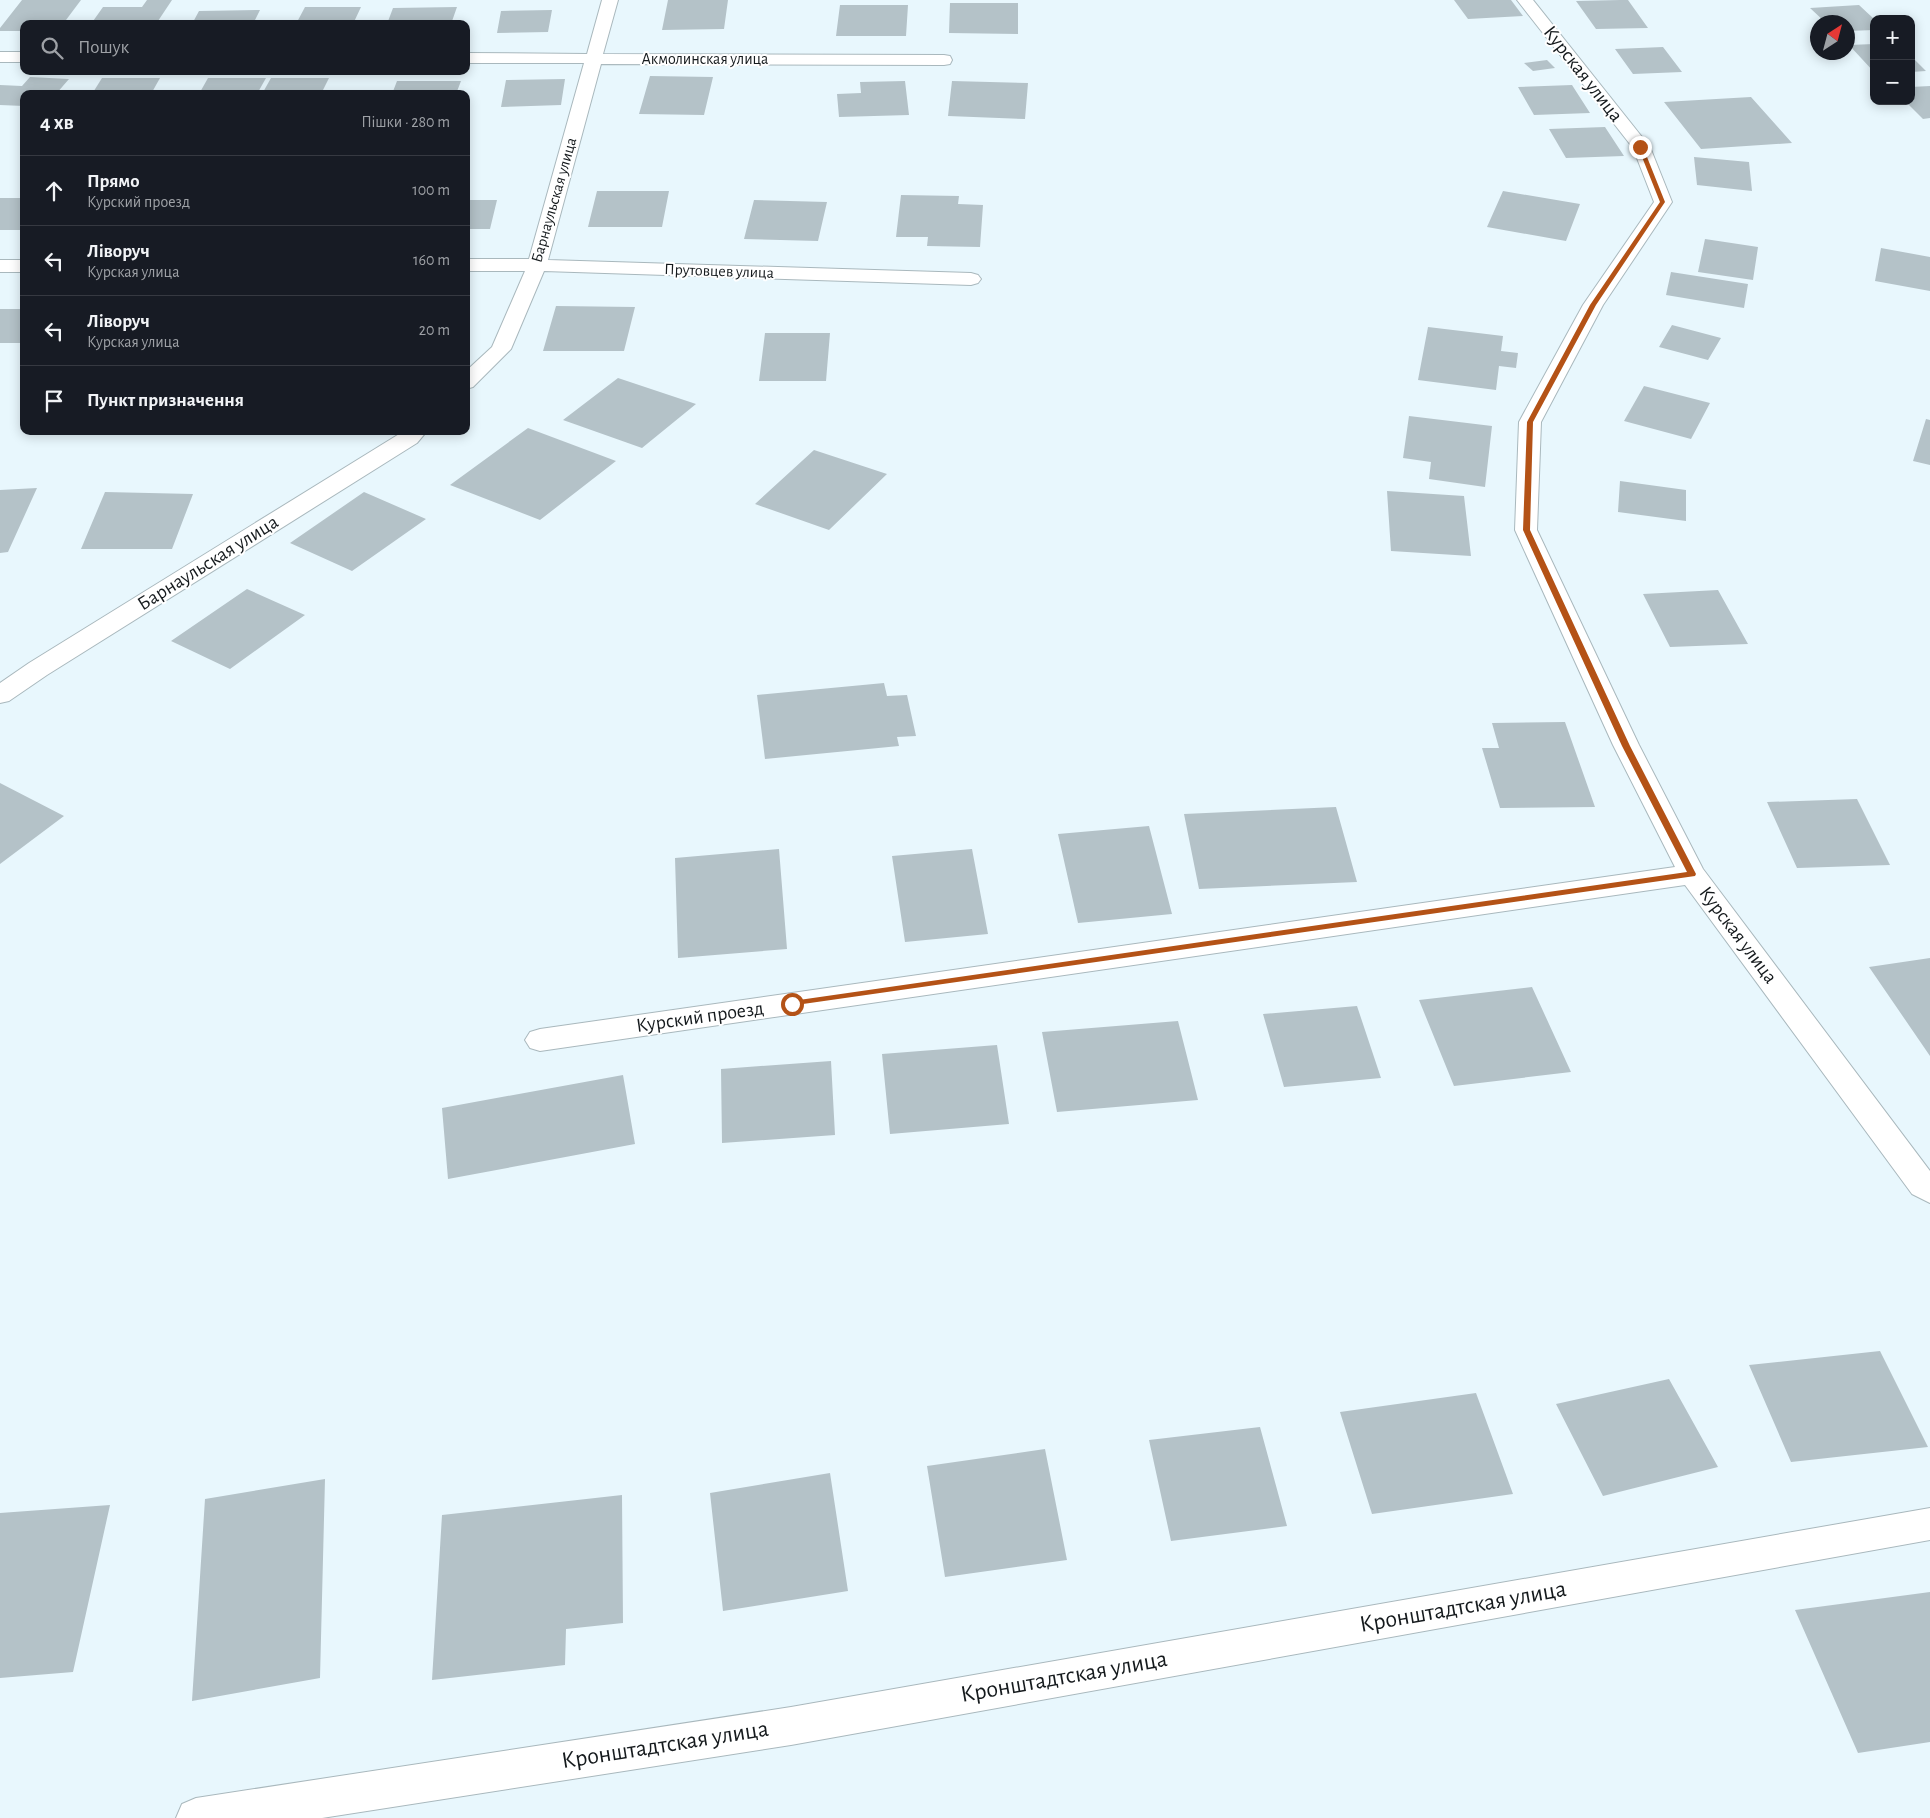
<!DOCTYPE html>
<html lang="uk">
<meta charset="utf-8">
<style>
body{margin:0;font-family:"Alegreya Sans",sans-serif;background:#20242c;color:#f1f3f6}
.controls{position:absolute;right:15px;top:15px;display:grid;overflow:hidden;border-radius:10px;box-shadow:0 2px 12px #0003}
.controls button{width:45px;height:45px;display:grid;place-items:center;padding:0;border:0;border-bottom:1px solid #363941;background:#171b24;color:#f1f3f6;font:25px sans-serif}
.compass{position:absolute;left:1810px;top:15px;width:45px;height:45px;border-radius:50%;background:#171b24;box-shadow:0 2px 12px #0003;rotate:36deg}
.stop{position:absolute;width:15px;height:15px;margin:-11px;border:4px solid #b45216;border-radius:50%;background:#fff}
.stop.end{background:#b45216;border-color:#fff;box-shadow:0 1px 5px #0008}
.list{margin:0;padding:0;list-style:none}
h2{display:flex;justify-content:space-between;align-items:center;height:65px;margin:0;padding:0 20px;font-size:21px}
h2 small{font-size:16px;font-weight:400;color:#9ea1a6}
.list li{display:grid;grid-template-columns:32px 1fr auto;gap:15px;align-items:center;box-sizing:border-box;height:70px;padding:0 20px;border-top:1px solid #363941}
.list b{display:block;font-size:19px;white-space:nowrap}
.list p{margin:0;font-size:16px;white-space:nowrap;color:#9ea1a6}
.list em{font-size:16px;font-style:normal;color:#9ea1a6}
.icon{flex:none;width:28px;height:28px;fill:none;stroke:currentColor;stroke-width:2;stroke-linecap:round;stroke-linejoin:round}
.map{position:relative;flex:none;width:1930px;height:1818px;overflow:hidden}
.search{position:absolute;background:#171b24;box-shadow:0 2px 12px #0003;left:20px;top:20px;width:450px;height:55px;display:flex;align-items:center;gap:12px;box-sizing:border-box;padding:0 18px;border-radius:10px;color:#9ea1a6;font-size:19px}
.panel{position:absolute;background:#171b24;box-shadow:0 2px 12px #0003;left:20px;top:90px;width:450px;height:345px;border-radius:10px}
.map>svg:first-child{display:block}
.building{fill:#b4c2c8}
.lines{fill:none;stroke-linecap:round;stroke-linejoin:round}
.minor-casing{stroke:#a9b8bd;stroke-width:2}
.minor{fill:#fff;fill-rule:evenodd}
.route{fill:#b45216}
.labels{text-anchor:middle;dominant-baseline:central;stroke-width:4;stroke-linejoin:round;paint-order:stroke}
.far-street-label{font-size:16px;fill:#151a1d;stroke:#fff}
.street-label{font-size:20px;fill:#151a1d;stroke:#fff}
.near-street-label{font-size:24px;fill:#151a1d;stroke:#fff}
</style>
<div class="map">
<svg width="1930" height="1818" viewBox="0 0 1930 1818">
<rect width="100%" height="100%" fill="#e8f7fd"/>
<path class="building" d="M 22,0 L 81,0 L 63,24 L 24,24 L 24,31 L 0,31 L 0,28 Z
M 147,0 L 172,0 L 156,24 L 91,24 L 103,7 L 142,7 Z
M 668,0 L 728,0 L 724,29 L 662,30 Z
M 1454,0 L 1511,0 L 1523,16 L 1468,19 Z
M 1620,0 L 1628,0 L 1648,28 L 1596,29 L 1576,1 Z
M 950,3 L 1018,3 L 1018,34 L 949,33 Z
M 840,5 L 908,5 L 906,36 L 836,36 Z
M 1859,5 L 1874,19 L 1874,30 L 1848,31 L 1848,22 L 1825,22 L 1810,8 Z
M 305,7 L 361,7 L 353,24 L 296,24 Z
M 457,7 L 451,24 L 387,24 L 393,8 Z
M 260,10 L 253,24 L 192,24 L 199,11 Z
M 552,10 L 548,32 L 497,33 L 501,11 Z
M 1874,44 L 1874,72 L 1849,45 Z
M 1663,47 L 1682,72 L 1633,74 L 1615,49 Z
M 1911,56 L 1926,71 L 1911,72 Z
M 1547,60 L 1555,68 L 1533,71 L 1524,63 Z
M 650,76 L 713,77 L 704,115 L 639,114 Z
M 30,77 L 69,79 L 56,94 L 24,94 L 24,106 L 0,105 L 0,85 L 22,86 Z
M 102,78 L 160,78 L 151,94 L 92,94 Z
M 208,78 L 266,78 L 257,94 L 199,94 Z
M 271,78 L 329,78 L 321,94 L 262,94 Z
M 565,79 L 561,105 L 501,107 L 506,80 Z
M 397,81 L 461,81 L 456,94 L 392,94 Z
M 905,81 L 909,115 L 839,117 L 837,94 L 861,93 L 860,82 Z
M 952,81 L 1028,83 L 1025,119 L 948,116 Z
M 1572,85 L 1590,113 L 1534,115 L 1518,87 Z
M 1930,86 L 1930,118 L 1923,119 L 1905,101 L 1911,101 L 1911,87 Z
M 1751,97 L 1792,143 L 1701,149 L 1664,102 Z
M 1605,127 L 1624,156 L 1566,158 L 1549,129 Z
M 1694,157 L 1749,162 L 1752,191 L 1697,185 Z
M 597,191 L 669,191 L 662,227 L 588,227 Z
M 1503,191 L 1580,204 L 1566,241 L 1487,227 Z
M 901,195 L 959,196 L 958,204 L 983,205 L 980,247 L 927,246 L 928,237 L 896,237 Z
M 0,198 L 24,198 L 24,230 L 0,230 Z
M 466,200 L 497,200 L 490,229 L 466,229 Z
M 754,200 L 827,202 L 818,241 L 744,239 Z
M 1705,239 L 1758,247 L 1753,280 L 1698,272 Z
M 1881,248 L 1930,257 L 1930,291 L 1875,281 Z
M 1671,272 L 1748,284 L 1744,308 L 1666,295 Z
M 556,306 L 635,307 L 624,351 L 543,351 Z
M 0,309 L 24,309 L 24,343 L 0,343 Z
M 1672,325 L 1721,338 L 1708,360 L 1659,347 Z
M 1428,327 L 1503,336 L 1501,351 L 1518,353 L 1516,368 L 1499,366 L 1496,390 L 1418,380 Z
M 765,333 L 830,333 L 826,381 L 759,381 Z
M 618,378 L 696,404 L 642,448 L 563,420 Z
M 1644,386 L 1710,403 L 1691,439 L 1624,421 Z
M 1409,416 L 1492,426 L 1485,487 L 1429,479 L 1431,462 L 1403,458 Z
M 1926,419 L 1930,420 L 1930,465 L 1913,461 Z
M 528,428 L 616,461 L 540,520 L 450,485 Z
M 814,450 L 887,474 L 829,530 L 755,504 Z
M 1620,481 L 1686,490 L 1686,521 L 1618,512 Z
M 37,488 L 8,552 L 0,553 L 0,490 Z
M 1387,491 L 1464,496 L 1471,556 L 1391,551 Z
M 105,492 L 193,494 L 172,549 L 81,549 Z
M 364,492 L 426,519 L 352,571 L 290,543 Z
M 247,589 L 305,615 L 230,669 L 171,641 Z
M 1718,590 L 1748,644 L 1670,647 L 1643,594 Z
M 884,683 L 887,696 L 907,695 L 916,736 L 897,737 L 899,746 L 765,759 L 757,695 Z
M 1565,722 L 1595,807 L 1500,808 L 1482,748 L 1499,748 L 1492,723 Z
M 0,783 L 64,816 L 0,864 Z
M 1857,799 L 1890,865 L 1797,868 L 1767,802 Z
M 1336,807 L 1357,882 L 1199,889 L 1184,814 Z
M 1149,826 L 1172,914 L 1078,923 L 1058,834 Z
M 779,849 L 787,949 L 678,958 L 675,858 Z
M 972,849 L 988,934 L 905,942 L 892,856 Z
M 1930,958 L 1930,1056 L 1869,967 Z
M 1532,987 L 1571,1072 L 1454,1086 L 1419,1000 Z
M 1357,1006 L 1381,1078 L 1284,1087 L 1263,1014 Z
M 1178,1021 L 1198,1100 L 1057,1112 L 1042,1032 Z
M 997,1045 L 1009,1124 L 890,1134 L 882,1054 Z
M 831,1061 L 835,1135 L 722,1143 L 721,1069 Z
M 623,1075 L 635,1144 L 448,1179 L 442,1108 Z
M 1880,1351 L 1928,1447 L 1791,1462 L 1749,1365 Z
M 1669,1379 L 1718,1467 L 1603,1496 L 1556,1404 Z
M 1476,1393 L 1513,1494 L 1372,1514 L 1340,1412 Z
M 1260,1427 L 1287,1526 L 1171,1541 L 1149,1440 Z
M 1045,1449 L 1067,1560 L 945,1577 L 927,1466 Z
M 830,1473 L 848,1591 L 723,1611 L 710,1493 Z
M 325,1479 L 320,1678 L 192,1701 L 205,1499 Z
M 622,1495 L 623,1623 L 566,1629 L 565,1665 L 432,1680 L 442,1515 Z
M 110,1505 L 73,1672 L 0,1678 L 0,1513 Z
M 1930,1592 L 1930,1742 L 1858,1753 L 1795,1610 Z"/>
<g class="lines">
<defs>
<path id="minor" d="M 602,0 L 618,0 L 603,54 L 944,55 L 950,56 L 952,60 L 950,64 L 944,65 L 601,64 L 548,260 L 971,273 L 978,275 L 981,279 L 978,283 L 971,285 L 544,271 L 511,349 L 473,387 L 466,389 L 466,371 L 492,347 L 525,271 L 466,271 L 466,259 L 529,259 L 584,63 L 466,63 L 466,53 L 587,54 Z
M 1517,0 L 1533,0 L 1650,147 L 1672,202 L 1603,305 L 1541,422 L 1537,530 L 1639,745 L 1703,869 L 1930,1171 L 1930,1203 L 1912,1194 L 1685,885 L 540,1051 L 530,1048 L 525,1040 L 530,1032 L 540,1029 L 1675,867 L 1613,745 L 1515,530 L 1519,422 L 1583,305 L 1654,202 L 1633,148 Z
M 0,52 L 24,52 L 24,62 L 0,62 Z
M 0,260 L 24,260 L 24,272 L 0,272 Z
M 404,431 L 427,431 L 417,443 L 47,675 L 9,701 L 0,703 L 0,683 L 29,663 Z
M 1930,1508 L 1930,1540 L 791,1745 L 322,1818 L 176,1818 L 182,1804 L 196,1798 L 791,1707 Z"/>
</defs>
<use href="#minor" class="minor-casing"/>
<use href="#minor" class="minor"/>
</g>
<path class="route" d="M 1640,146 L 1643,147 L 1665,202 L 1596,305 L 1533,422 L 1530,530 L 1630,746 L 1696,874 L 1695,876 L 789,1006 L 789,1002 L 792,1001 L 1687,872 L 1622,746 L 1523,530 L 1527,422 L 1590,305 L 1660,202 L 1638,147 Z"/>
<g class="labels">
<g class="far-street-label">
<text x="705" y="59">Акмолинская улица</text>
<text transform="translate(554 200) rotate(-74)">Барнаульская улица</text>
<text transform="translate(719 271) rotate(2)">Прутовцев улица</text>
</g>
<g class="street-label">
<text transform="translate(1583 74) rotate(52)">Курская улица</text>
<text transform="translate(208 563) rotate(-32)">Барнаульская улица</text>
<text transform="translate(1738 935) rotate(53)">Курская улица</text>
<text transform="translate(700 1017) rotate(-8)">Курский проезд</text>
</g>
<g class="near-street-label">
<text transform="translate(1463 1607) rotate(-10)">Кронштадтская улица</text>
<text transform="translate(1064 1677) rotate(-10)">Кронштадтская улица</text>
<text transform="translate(665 1745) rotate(-9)">Кронштадтская улица</text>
</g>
</g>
</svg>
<div class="controls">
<button>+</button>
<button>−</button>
</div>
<svg class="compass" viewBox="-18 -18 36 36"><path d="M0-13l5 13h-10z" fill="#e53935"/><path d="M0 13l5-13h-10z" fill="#9ea1a6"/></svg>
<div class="stop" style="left:792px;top:1004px"></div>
<div class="stop end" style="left:1640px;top:147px"></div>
<div class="search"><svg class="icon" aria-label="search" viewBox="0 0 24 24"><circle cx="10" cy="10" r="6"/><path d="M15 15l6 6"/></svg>Пошук</div>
<section class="panel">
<h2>4 хв<small>Пішки · 280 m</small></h2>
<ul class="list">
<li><svg class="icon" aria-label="ahead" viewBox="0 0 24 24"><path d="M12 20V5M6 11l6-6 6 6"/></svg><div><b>Прямо</b><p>Курский проезд</p></div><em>100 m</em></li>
<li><svg class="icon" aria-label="left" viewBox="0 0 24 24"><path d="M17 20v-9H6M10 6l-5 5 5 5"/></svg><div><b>Ліворуч</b><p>Курская улица</p></div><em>160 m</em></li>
<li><svg class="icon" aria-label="left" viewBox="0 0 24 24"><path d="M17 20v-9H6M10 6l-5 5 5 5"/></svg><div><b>Ліворуч</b><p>Курская улица</p></div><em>20 m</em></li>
<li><svg class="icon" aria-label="arrive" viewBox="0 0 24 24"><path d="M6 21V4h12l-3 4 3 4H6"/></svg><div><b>Пункт призначення</b></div></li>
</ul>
</section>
</div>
